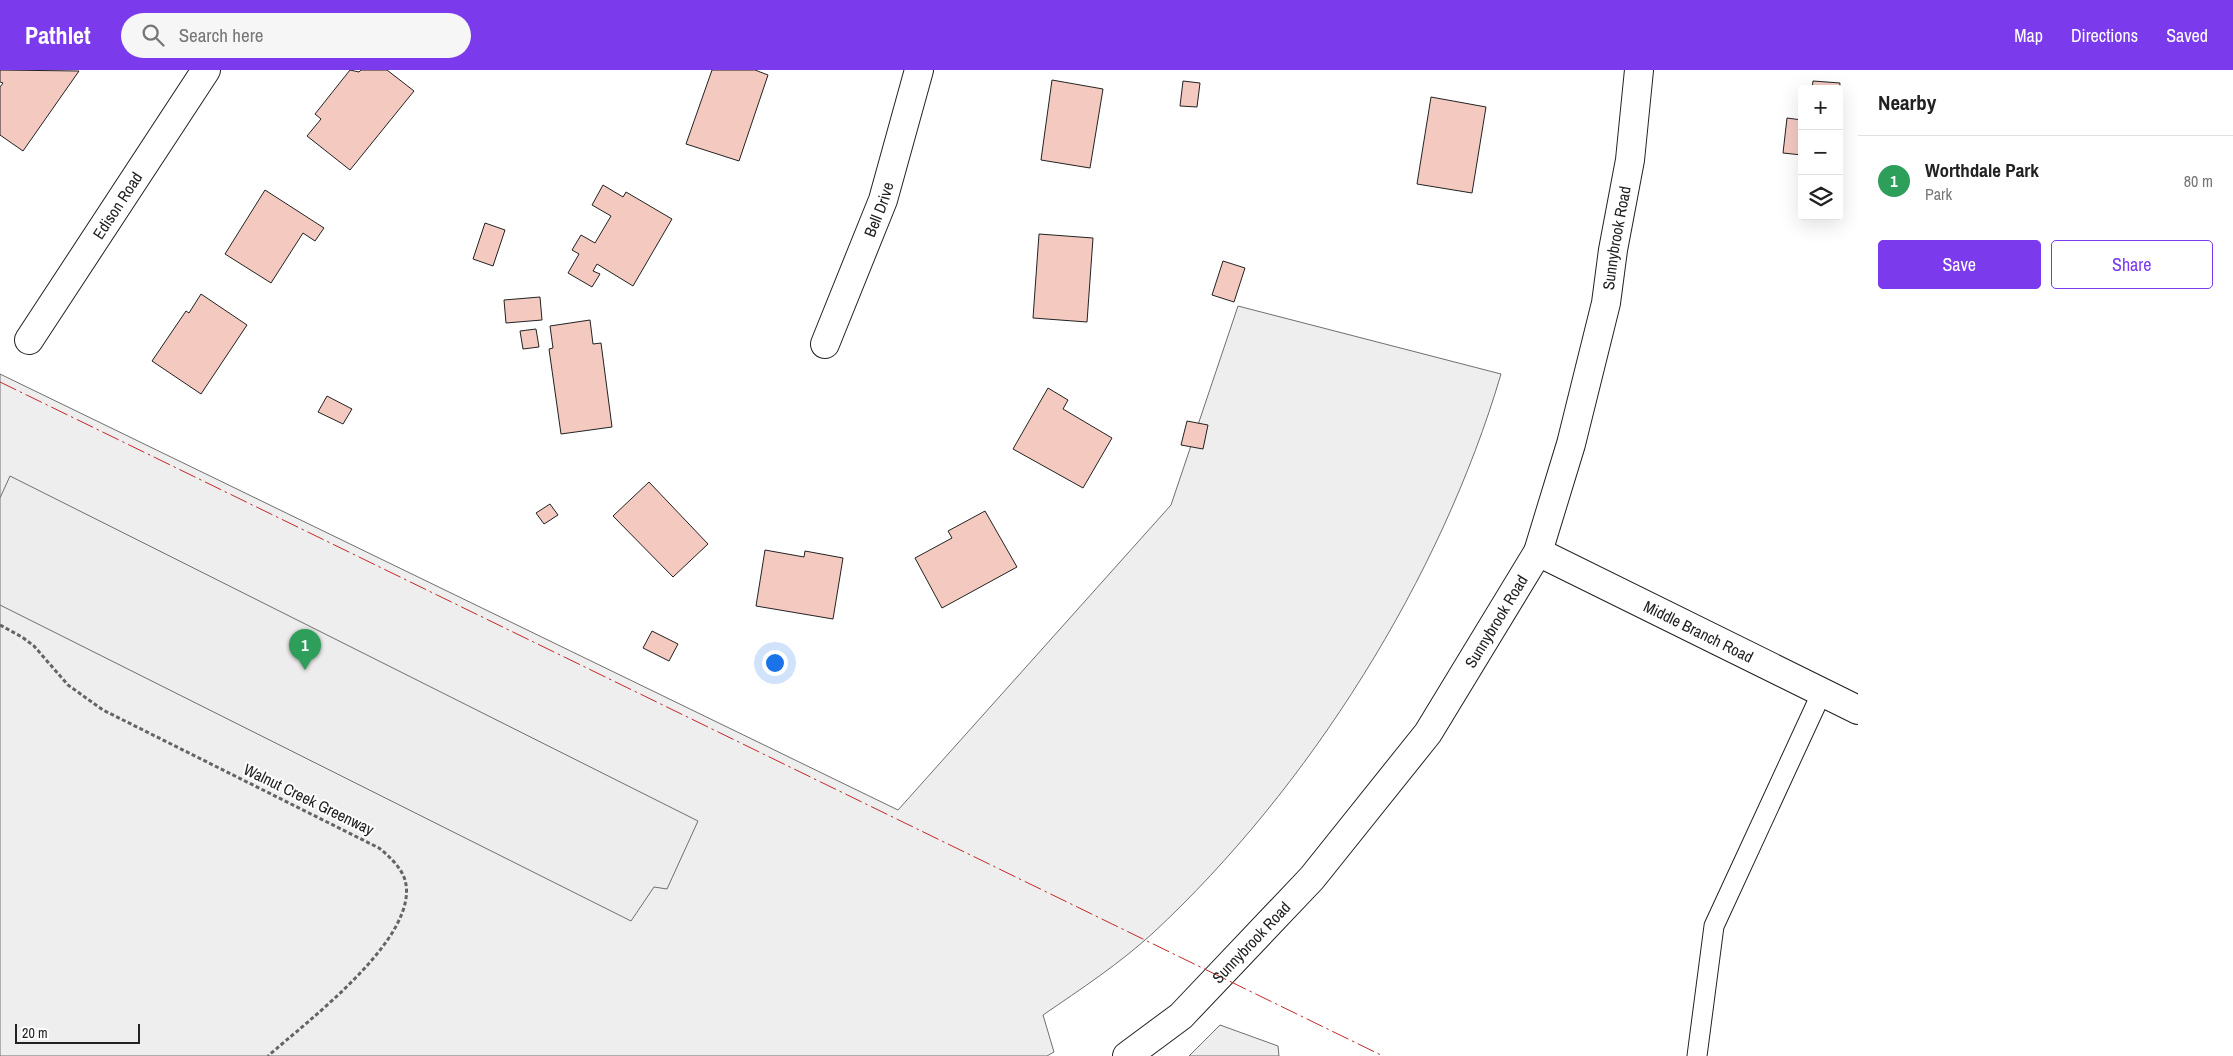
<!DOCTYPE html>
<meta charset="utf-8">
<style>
body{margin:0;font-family:"Archivo Narrow",sans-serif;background:#f6f6f6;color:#222}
.controls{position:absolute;right:15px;top:15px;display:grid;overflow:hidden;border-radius:5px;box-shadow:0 5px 20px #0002}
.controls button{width:45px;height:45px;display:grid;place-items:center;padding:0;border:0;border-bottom:1px solid #e0e0e0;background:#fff;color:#222;font:25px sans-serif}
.scale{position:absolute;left:15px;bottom:12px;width:125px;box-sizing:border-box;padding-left:5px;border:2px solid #222;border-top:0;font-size:14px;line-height:18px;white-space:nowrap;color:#222;-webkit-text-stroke:4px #fff;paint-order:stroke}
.you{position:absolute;left:774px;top:592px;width:18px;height:18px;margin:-12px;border:4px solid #fff;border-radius:50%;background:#1a73e8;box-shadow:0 0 0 8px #1a73e833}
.badge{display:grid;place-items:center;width:32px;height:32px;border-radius:50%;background:#7c3aed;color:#fff;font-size:16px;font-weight:700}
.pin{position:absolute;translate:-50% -41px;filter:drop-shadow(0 1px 2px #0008)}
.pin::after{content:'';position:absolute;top:26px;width:18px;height:15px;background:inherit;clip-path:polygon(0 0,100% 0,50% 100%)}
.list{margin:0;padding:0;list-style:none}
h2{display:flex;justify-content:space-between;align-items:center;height:65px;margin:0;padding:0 20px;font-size:21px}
h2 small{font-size:16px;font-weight:400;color:#767676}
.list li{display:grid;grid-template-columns:32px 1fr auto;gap:15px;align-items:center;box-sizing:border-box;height:90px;padding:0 20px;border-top:1px solid #e0e0e0}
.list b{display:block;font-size:19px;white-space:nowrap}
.list p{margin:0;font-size:16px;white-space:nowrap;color:#767676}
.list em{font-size:16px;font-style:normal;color:#767676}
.actions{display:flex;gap:10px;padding:15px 20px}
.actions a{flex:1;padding:11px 0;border:1px solid #7c3aed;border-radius:5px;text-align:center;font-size:18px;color:#7c3aed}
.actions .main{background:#7c3aed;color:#fff}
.icon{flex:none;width:28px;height:28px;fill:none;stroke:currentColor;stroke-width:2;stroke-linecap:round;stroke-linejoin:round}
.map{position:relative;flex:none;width:1858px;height:986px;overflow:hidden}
header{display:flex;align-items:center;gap:30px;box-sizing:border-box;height:70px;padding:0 25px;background:#7c3aed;color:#fff}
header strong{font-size:24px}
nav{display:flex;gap:28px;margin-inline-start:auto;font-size:18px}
.search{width:350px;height:45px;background:#f6f6f6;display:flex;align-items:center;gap:12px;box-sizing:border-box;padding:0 18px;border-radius:28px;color:#767676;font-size:19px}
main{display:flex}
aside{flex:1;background:#fff}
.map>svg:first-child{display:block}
.green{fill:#eee;stroke:#6f6f6f}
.parking{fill:#ededed;stroke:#6f6f6f}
.building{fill:#f3c9c0;stroke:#222}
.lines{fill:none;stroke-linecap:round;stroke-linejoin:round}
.service-casing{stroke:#222;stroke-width:21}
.minor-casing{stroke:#222;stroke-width:30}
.secondary-casing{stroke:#222;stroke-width:30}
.path{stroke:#646464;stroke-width:3;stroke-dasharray:4 2.5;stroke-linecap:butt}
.service{stroke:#fff;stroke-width:19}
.minor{stroke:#fff;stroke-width:28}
.secondary{stroke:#fff;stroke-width:28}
.power{stroke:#c62828;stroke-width:1;stroke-dasharray:18 4 2.5 4;stroke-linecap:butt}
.labels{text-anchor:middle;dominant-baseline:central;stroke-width:4;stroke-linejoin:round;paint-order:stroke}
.street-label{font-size:16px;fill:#222;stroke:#fff}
</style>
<header>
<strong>Pathlet</strong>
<div class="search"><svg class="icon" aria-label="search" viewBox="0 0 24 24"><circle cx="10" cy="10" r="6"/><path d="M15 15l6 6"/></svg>Search here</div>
<nav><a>Map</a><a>Directions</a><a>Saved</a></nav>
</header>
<main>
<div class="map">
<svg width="1858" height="986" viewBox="0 0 1858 986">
<rect width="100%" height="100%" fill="#fff"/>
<path class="green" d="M 1238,236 L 1501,304 C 1441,508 1309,718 1153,863 C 1119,894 1081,919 1043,945 L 1054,982 L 1047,986 L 0,986 L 0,304 L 898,740 L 1171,435 Z
M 1220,955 L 1278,976 L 1279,986 L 1189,986 Z"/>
<path class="parking" d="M 10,406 L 698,751 L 667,819 L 654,817 L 631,851 L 0,535 L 0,428 Z"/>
<path class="building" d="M 0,0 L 79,1 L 23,81 L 0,65 L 0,17 L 3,13 L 0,12 Z
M 350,0 L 359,2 L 361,0 L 387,0 L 414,21 L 350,100 L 307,66 L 321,49 L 315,44 Z
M 712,0 L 755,0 L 768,5 L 739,91 L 686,74 Z
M 1052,10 L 1103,19 L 1090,98 L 1041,90 Z
M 1183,11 L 1200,13 L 1197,37 L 1180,36 Z
M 1813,11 L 1840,13 L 1839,25 L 1839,19 L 1812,19 Z
M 1431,27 L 1486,37 L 1472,123 L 1417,114 Z
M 1787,48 L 1802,50 L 1802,85 L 1783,83 Z
M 603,115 L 623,127 L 626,122 L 672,149 L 633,216 L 597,194 L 593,201 L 600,204 L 592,217 L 568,203 L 579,184 L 572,180 L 581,165 L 595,173 L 611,146 L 592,135 Z
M 265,120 L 324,158 L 315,171 L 303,163 L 271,213 L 225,184 Z
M 485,153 L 505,160 L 493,196 L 473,189 Z
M 1039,164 L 1093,168 L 1087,252 L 1033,248 Z
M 1223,191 L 1245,198 L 1234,232 L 1212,225 Z
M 201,224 L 247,255 L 201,324 L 152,291 L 186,241 L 189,243 Z
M 540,227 L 542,250 L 506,253 L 504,230 Z
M 590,250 L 593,274 L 601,273 L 612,357 L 561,364 L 549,279 L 553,278 L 550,256 Z
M 536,259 L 539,277 L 523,279 L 520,261 Z
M 1048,318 L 1068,330 L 1063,339 L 1112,368 L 1083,418 L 1013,379 Z
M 327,326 L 352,339 L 343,354 L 318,342 Z
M 1187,351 L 1208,355 L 1203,379 L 1181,375 Z
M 649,412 L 708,474 L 673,507 L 613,446 Z
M 550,434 L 558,445 L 544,454 L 536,443 Z
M 985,441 L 1017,497 L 942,538 L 915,488 L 952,468 L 948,461 Z
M 765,480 L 804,487 L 805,481 L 843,488 L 833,549 L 756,536 Z
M 652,561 L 678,574 L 669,591 L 643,578 Z"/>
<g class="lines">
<defs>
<path id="service" d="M 1697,986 L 1714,856 L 1822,622"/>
<g id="minor">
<path id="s1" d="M 29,270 L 206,0"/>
<path id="s2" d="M 825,274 L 883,130 L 919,0"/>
<path id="s3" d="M 1538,482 L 1858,640"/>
</g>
<g id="secondary">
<path id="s4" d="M 1127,986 L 1181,946 L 1312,808 L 1428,663 L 1538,482 L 1571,374 L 1606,233 L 1613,180 L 1630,90 L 1639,0"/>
</g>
</defs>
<use href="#service" class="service-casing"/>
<use href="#minor" class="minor-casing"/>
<use href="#secondary" class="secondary-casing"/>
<path class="path" d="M 0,555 L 22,567 L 34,576 L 68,615 L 103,640 L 379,778 C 389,786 401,797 405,810 C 421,867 306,952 268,986"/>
<use href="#service" class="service"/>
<use href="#minor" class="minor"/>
<use href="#secondary" class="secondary"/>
<path class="power" d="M 0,312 L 1383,986"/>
</g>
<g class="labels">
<g class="street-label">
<text stroke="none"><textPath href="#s1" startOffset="161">Edison Road</textPath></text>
<text stroke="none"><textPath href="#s2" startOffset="145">Bell Drive</textPath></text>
<text stroke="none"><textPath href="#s4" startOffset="979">Sunnybrook Road</textPath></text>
<text stroke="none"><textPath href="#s4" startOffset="574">Sunnybrook Road</textPath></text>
<text stroke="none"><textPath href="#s3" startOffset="179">Middle Branch Road</textPath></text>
<text transform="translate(309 729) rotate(26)">Walnut Creek Greenway</text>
<text stroke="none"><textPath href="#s4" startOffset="169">Sunnybrook Road</textPath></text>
</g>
</g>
</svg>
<div class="controls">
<button>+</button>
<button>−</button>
<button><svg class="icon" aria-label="layers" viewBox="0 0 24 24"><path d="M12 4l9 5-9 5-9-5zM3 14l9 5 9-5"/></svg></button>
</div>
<div class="scale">20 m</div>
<div class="you"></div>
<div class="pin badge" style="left:305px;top:600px;background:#2e9e5b">1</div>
</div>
<aside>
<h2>Nearby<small></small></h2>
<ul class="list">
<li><span class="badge" style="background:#2e9e5b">1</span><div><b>Worthdale Park</b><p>Park</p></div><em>80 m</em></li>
</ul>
<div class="actions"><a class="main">Save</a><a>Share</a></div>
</aside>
</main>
